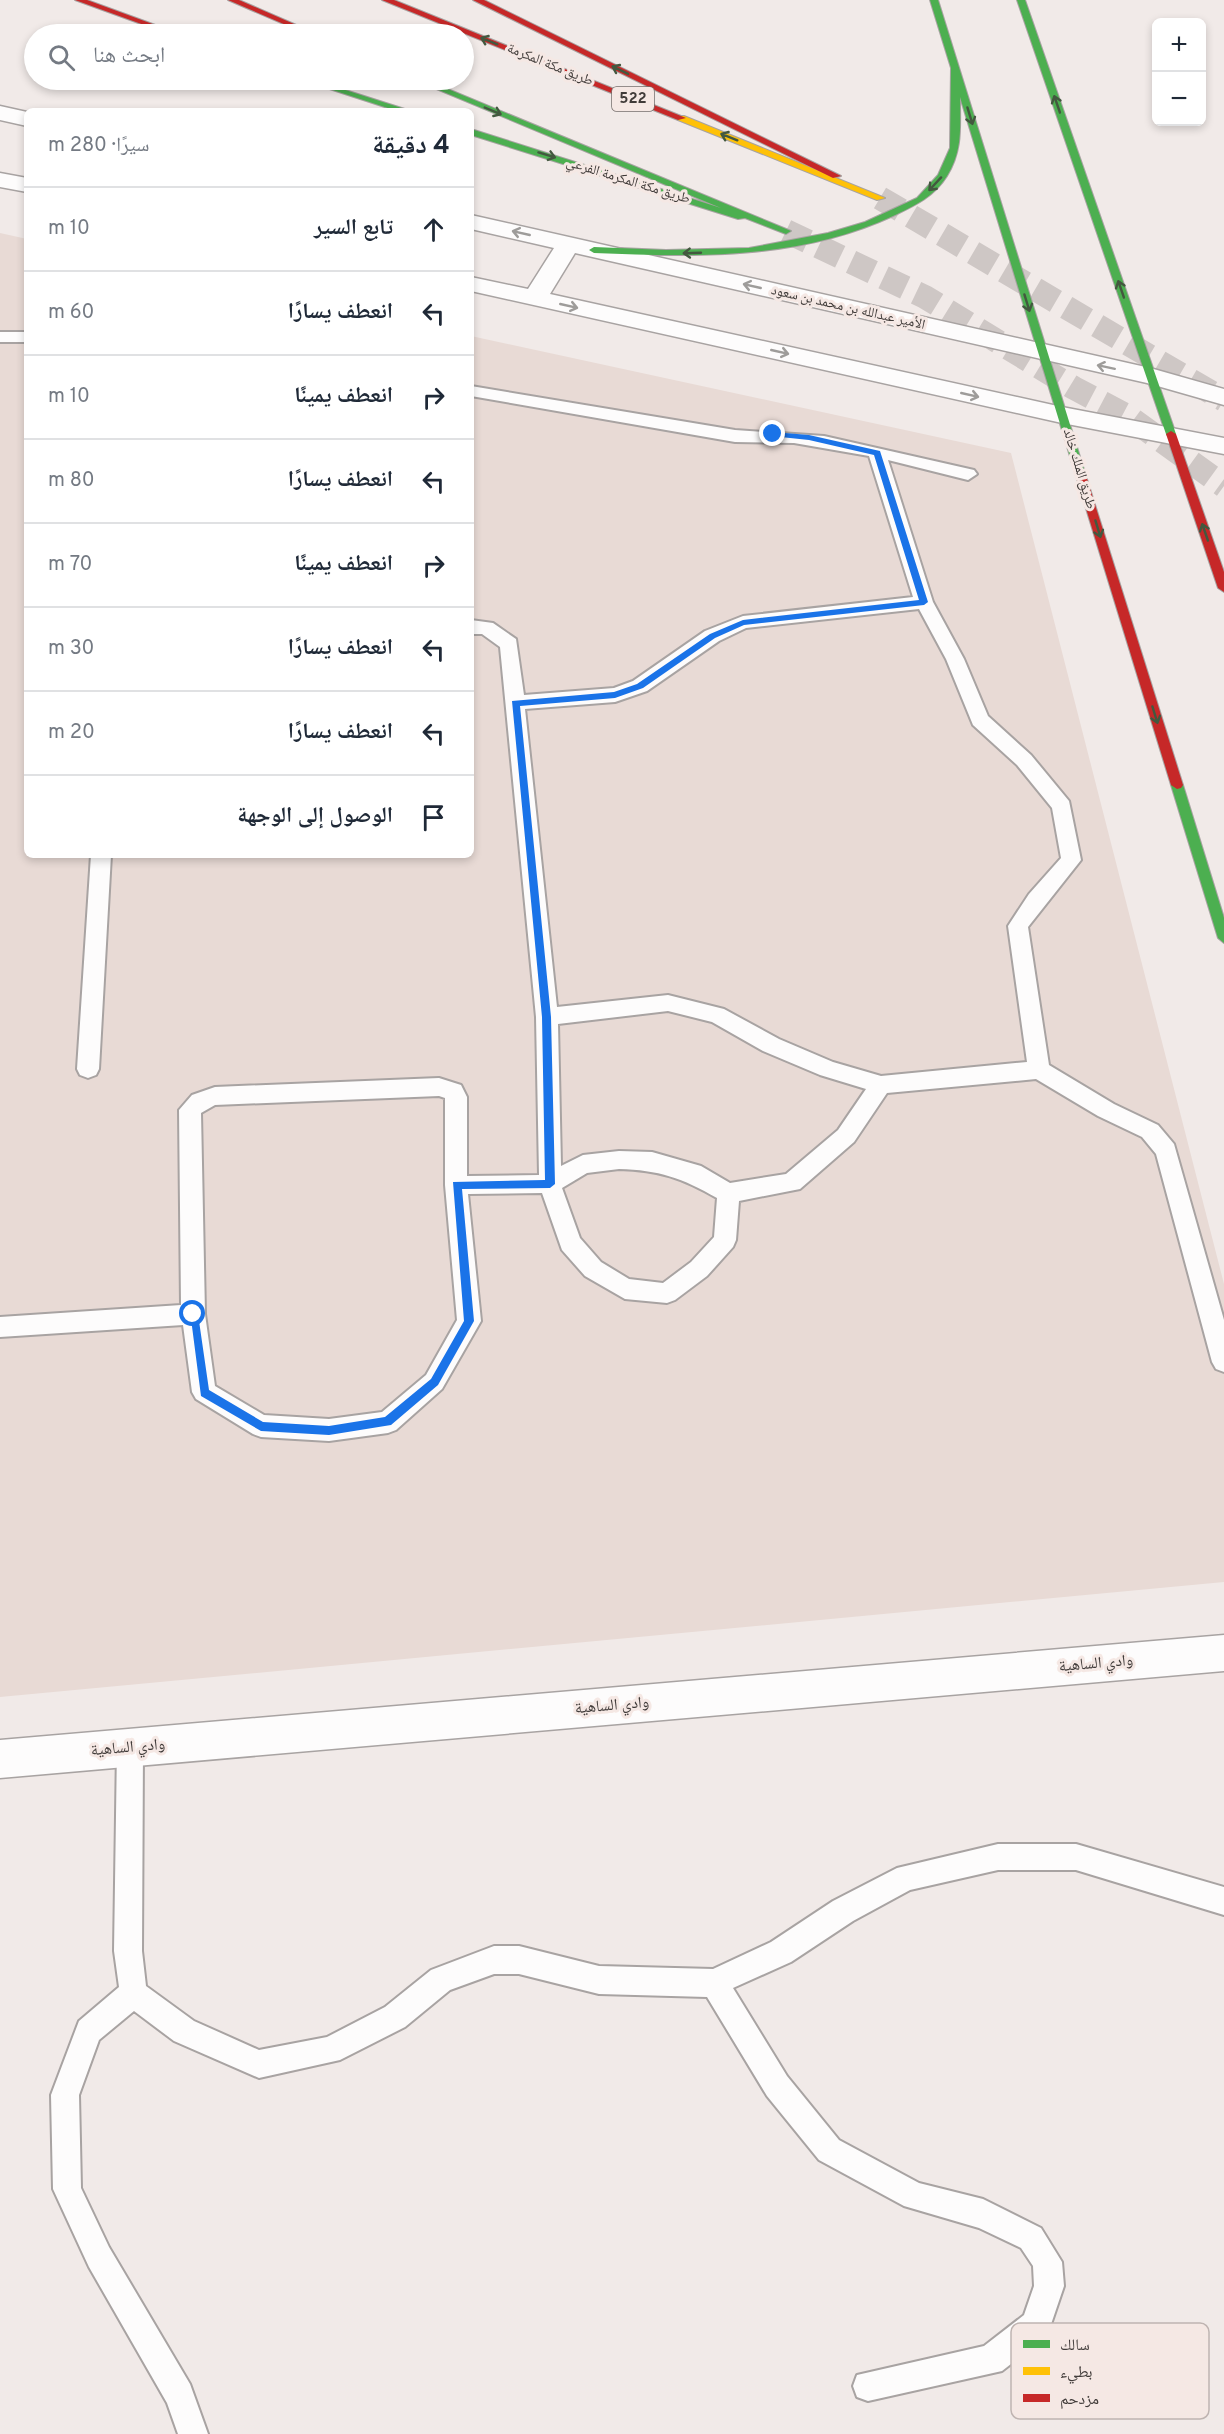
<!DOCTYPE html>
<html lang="ar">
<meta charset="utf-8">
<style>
body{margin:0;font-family:Overpass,"Noto Naskh Arabic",sans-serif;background:#f6f6f7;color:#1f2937;direction:rtl}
.controls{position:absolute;right:18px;top:18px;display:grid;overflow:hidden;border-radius:9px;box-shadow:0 3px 9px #0003}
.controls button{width:54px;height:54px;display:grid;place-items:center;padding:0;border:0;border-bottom:2px solid #e0e1e3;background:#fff;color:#1f2937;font:30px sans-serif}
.stop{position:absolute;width:18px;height:18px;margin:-14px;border:4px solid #1a73e8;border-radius:50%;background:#fff}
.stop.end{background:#1a73e8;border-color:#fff;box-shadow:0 2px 6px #0008}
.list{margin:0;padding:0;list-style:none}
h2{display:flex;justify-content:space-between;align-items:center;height:78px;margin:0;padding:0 24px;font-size:26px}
h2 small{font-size:20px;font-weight:400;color:#747a83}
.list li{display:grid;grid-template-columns:39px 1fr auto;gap:18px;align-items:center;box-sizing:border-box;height:84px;padding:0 24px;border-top:2px solid #e0e1e3}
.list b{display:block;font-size:22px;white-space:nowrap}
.list em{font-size:20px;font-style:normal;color:#747a83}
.icon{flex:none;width:33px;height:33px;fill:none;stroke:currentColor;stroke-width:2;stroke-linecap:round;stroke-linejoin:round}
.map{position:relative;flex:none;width:1224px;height:2434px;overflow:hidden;direction:ltr}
.search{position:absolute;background:#fff;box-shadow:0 3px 9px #0003;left:24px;top:24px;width:450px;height:66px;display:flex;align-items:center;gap:15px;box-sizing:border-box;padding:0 21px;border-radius:33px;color:#747a83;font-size:22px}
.panel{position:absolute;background:#fff;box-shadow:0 3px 9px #0003;left:24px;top:108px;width:450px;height:750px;border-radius:9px;direction:rtl}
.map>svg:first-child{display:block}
.built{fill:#e8dad5}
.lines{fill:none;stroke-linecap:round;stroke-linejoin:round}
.highway-tunnel{stroke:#cec7c5;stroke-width:24;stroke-dasharray:24 12;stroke-linecap:butt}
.lane-casing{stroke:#a8a3a2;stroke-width:4}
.street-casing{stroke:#a8a3a2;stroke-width:3}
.fast-casing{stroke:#a8a3a2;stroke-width:2}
.slow-casing{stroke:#a8a3a2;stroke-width:2}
.jam-casing{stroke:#a8a3a2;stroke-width:2}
.lane{fill:#fdfcfc;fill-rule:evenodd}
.street{fill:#fdfcfc;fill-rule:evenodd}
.fast{fill:#4caf50;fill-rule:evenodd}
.slow{fill:#ffc107;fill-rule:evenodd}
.jam{fill:#c62828;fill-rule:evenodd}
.oneway{stroke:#43583f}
.oneway2{stroke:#9e9c9a}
.route{fill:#1a73e8}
.labels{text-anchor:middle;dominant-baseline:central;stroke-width:6;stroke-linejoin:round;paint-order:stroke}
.far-street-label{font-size:14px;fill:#403b39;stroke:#f5e8e4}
.shield{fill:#f5e8e4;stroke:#766f6c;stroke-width:1.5}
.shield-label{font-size:15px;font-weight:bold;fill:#403b39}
.street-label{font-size:16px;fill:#403b39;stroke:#f5e8e4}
.key{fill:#f5e8e4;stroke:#bfb4b1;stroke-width:1.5}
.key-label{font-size:16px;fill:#403b39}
</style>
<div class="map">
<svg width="1224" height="2434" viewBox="0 0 1224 2434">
<rect width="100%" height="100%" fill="#f1eae8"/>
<path class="built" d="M 0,233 L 27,239 L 27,855 L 471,855 L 471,336 L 1011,453 L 1224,1284 L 1224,1582 L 0,1697 Z"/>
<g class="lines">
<path class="highway-tunnel" d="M 880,198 L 1224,400
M 786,231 L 925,297 L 1074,388 L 1129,417 L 1224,486"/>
<defs>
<path id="lane" d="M 0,332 L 27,332 L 27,342 L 0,342 Z
M 471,386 L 735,430 L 824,436 L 974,470 L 977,474 L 968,480 L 888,460 L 933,602 L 964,659 L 988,716 L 1031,755 L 1069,801 L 1081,860 L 1028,927 L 1049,1065 L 1114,1104 L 1158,1125 L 1174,1144 L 1224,1320 L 1224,1372 L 1216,1369 L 1212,1362 L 1156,1154 L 1142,1137 L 1098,1116 L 1036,1079 L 887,1093 L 854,1142 L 800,1189 L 739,1201 L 736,1240 L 733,1247 L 707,1276 L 675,1300 L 667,1303 L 625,1299 L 585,1276 L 562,1250 L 542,1193 L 468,1194 L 481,1321 L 442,1389 L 396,1430 L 388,1433 L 329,1441 L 261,1437 L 253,1434 L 196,1399 L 192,1392 L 183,1325 L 0,1337 L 0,1317 L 181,1305 L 179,1110 L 192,1095 L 215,1087 L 439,1078 L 461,1085 L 467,1097 L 467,1176 L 539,1175 L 536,1017 L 500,647 L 482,634 L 471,634 L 471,620 L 493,623 L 516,639 L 524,695 L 614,688 L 633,681 L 705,631 L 743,616 L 913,597 L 869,456 L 794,443 L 735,442 L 471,396 ZM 919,609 L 946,659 L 973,725 L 1017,765 L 1052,808 L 1061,858 L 1029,894 L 1008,926 L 1027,1062 L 881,1076 L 833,1062 L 779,1039 L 724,1009 L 668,995 L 557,1007 L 525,709 L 615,702 L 647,691 L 719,641 L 746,628 ZM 668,1011 L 712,1022 L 763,1051 L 820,1075 L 866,1089 L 838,1130 L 786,1174 L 730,1183 L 701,1166 L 652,1152 L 619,1151 L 583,1155 L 561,1166 L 558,1024 ZM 439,1096 L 445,1098 L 445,1185 L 457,1320 L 426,1375 L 382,1412 L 329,1419 L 264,1415 L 215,1386 L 205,1314 L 201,1113 L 215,1105 ZM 619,1169 C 659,1170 682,1178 717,1198 L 714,1237 L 691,1262 L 663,1283 L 629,1279 L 601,1262 L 580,1238 L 562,1188 L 587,1173 Z
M 91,855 L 111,855 L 99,1069 L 96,1075 L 88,1078 L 80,1075 L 77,1069 Z
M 130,1735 L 139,1739 L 143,1748 L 142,1951 L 146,1986 L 194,2021 L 259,2050 L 327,2037 L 385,2007 L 431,1970 L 494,1946 L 519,1946 L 599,1966 L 713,1969 L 771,1942 L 833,1901 L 897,1868 L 998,1844 L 1076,1844 L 1224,1887 L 1224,1915 L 1076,1870 L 998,1870 L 910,1890 L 853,1921 L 791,1962 L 733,1988 L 787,2076 L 839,2140 L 919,2183 L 983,2199 L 1041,2228 L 1062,2262 L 1064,2286 L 1047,2336 L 1002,2371 L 868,2401 L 857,2397 L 853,2386 L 857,2375 L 984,2346 L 1024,2315 L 1034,2286 L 1033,2266 L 1021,2248 L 979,2228 L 904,2206 L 819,2160 L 767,2096 L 707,1997 L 599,1994 L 519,1974 L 494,1974 L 450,1990 L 405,2027 L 340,2060 L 259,2078 L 174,2041 L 134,2011 L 99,2040 L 79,2095 L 81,2188 L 109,2247 L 190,2384 L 208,2434 L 178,2434 L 167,2403 L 89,2267 L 53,2189 L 51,2095 L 79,2021 L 119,1987 L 114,1951 L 117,1748 L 121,1739 Z"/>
<path id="street" d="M 0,106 L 27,112 L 27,126 L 0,120 Z
M 0,173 L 27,178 L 27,192 L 0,187 Z
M 471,215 L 1150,368 L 1224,389 L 1224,405 L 1147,383 L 575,253 L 550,294 L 1062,407 L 1224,438 L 1224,454 L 1062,423 L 471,291 L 471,277 L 528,289 L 554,248 L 471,229 Z
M 1224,1635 L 1224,1671 L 0,1778 L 0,1740 Z"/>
<path id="fast" d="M 930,0 L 938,0 L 1086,476 L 1085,478 L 1081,480 L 1076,476 L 960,97 C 960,127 963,150 947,176 C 934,197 914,206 893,216 C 798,260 696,257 594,253 L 589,250 L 594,247 L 666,250 L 749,248 L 828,233 L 865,222 L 917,198 L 938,175 L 950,148 L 951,68 Z
M 1017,0 L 1025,0 L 1176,434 L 1175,436 L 1167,436 L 1166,434 Z
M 302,80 L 314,80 L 411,111 L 397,111 Z
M 415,80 L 426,80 L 791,231 L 786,234 L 745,218 L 738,219 L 471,135 L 471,129 L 721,208 Z
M 1177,781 L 1183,785 L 1224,918 L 1224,943 L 1218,938 L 1171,785 Z"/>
<path id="slow" d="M 678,116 L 684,116 L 885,198 L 877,200 L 678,120 Z"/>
<path id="jam" d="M 75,0 L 87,0 L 180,34 L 169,34 Z
M 228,0 L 239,0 L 317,34 L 307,34 Z
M 382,0 L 394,0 L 686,118 L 678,120 Z
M 473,0 L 484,0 L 841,176 L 833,178 Z
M 1171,431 L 1176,434 L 1224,572 L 1224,592 L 1218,588 L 1166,434 Z
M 1081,472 L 1086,476 L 1183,785 L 1181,788 L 1177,789 L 1171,785 L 1076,476 Z"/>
</defs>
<use href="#lane" class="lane-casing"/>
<use href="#street" class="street-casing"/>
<use href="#fast" class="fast-casing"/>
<use href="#slow" class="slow-casing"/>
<use href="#jam" class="jam-casing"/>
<use href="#lane" class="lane"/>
<use href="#street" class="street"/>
<use href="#fast" class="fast"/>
<use href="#slow" class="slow"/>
<use href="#jam" class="jam"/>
</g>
<defs><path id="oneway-shaft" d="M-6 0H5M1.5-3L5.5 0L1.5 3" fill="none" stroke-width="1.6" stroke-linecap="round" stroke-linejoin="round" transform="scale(1.5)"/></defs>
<g class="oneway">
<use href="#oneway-shaft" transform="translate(489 41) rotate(-158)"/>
<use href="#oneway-shaft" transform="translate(620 70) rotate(-154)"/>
<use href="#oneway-shaft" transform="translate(1057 104) rotate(-109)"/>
<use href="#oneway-shaft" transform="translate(493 111) rotate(23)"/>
<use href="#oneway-shaft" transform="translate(970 116) rotate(73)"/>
<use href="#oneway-shaft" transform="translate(729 137) rotate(-158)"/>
<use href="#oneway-shaft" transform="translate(547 155) rotate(17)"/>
<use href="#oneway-shaft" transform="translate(935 184) rotate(133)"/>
<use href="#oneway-shaft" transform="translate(692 253) rotate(178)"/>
<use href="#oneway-shaft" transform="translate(1121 289) rotate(-109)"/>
<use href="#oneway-shaft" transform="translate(1027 303) rotate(73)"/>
<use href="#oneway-shaft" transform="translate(1098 529) rotate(73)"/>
<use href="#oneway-shaft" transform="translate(1205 532) rotate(-109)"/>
<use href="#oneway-shaft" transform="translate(1155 715) rotate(73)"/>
</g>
<g class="oneway2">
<use href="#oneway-shaft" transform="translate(521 233) rotate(-167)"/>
<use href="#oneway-shaft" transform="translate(752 286) rotate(-167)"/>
<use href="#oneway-shaft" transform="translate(569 306) rotate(13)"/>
<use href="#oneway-shaft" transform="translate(780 352) rotate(13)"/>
<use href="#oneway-shaft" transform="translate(1106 367) rotate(-168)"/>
<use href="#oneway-shaft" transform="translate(970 395) rotate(13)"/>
</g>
<path class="route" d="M 773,432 L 809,435 L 880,451 L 928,602 L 924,605 L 744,625 L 715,638 L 643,688 L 615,698 L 520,706 L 551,1017 L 555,1184 L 550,1188 L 462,1189 L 474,1321 L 438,1385 L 391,1425 L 329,1435 L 261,1431 L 201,1396 L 190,1311 L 193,1310 L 198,1314 L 209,1390 L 263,1422 L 329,1426 L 385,1417 L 431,1379 L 464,1321 L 453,1182 L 545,1180 L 542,1017 L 512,701 L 614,692 L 637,684 L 710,634 L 743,620 L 919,600 L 874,455 L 809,440 L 771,436 Z"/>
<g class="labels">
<g class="far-street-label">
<text transform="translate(550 65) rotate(22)">طريق مكة المكرمة</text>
<text transform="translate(628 181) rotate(17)">طريق مكة المكرمة الفرعي</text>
<text transform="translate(848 308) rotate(13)">الأمير عبدالله بن محمد بن سعود</text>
<text transform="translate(1079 469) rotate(73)">طريق الملك خالد</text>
</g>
<rect class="shield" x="612" y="87" width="42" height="24" rx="4.5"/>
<g class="shield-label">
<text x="633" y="99">522</text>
</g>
<g class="street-label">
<text transform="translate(1096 1664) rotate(-5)">وادي الساهية</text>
<text transform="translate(612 1706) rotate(-5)">وادي الساهية</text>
<text transform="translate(128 1748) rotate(-5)">وادي الساهية</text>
</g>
</g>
<rect x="1011" y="2323" width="198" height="96" rx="9" class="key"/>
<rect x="1023" y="2340" width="27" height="8" fill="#4caf50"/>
<rect x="1023" y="2367" width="27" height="8" fill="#ffc107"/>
<rect x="1023" y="2394" width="27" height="8" fill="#c62828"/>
<g class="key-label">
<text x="1060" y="2350">سالك</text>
<text x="1060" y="2377">بطيء</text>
<text x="1060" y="2404">مزدحم</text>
</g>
</svg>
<div class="controls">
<button>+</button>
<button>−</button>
</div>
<div class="stop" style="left:193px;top:1314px"></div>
<div class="stop end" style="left:773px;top:434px"></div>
<div class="search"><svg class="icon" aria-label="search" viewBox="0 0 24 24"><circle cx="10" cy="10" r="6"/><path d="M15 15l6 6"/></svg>ابحث هنا</div>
<section class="panel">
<h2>4 دقيقة<small>سيرًا · 280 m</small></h2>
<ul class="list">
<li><svg class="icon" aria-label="ahead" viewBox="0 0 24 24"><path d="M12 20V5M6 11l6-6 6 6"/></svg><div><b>تابع السير</b></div><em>10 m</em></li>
<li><svg class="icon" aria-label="left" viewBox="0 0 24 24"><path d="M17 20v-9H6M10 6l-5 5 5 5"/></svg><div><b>انعطف يسارًا</b></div><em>60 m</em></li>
<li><svg class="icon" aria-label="right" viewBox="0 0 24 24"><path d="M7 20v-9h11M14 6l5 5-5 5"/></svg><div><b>انعطف يمينًا</b></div><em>10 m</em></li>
<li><svg class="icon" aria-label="left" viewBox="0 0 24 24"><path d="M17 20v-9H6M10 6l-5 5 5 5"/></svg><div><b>انعطف يسارًا</b></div><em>80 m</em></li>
<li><svg class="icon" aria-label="right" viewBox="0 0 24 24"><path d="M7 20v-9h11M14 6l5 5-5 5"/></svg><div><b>انعطف يمينًا</b></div><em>70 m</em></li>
<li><svg class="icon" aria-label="left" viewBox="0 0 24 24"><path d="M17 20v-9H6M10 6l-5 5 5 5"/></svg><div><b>انعطف يسارًا</b></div><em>30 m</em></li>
<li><svg class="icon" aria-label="left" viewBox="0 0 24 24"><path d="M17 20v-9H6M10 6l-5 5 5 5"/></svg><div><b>انعطف يسارًا</b></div><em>20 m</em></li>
<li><svg class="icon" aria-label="arrive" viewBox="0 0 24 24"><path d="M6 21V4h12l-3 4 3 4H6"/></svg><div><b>الوصول إلى الوجهة</b></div></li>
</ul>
</section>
</div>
